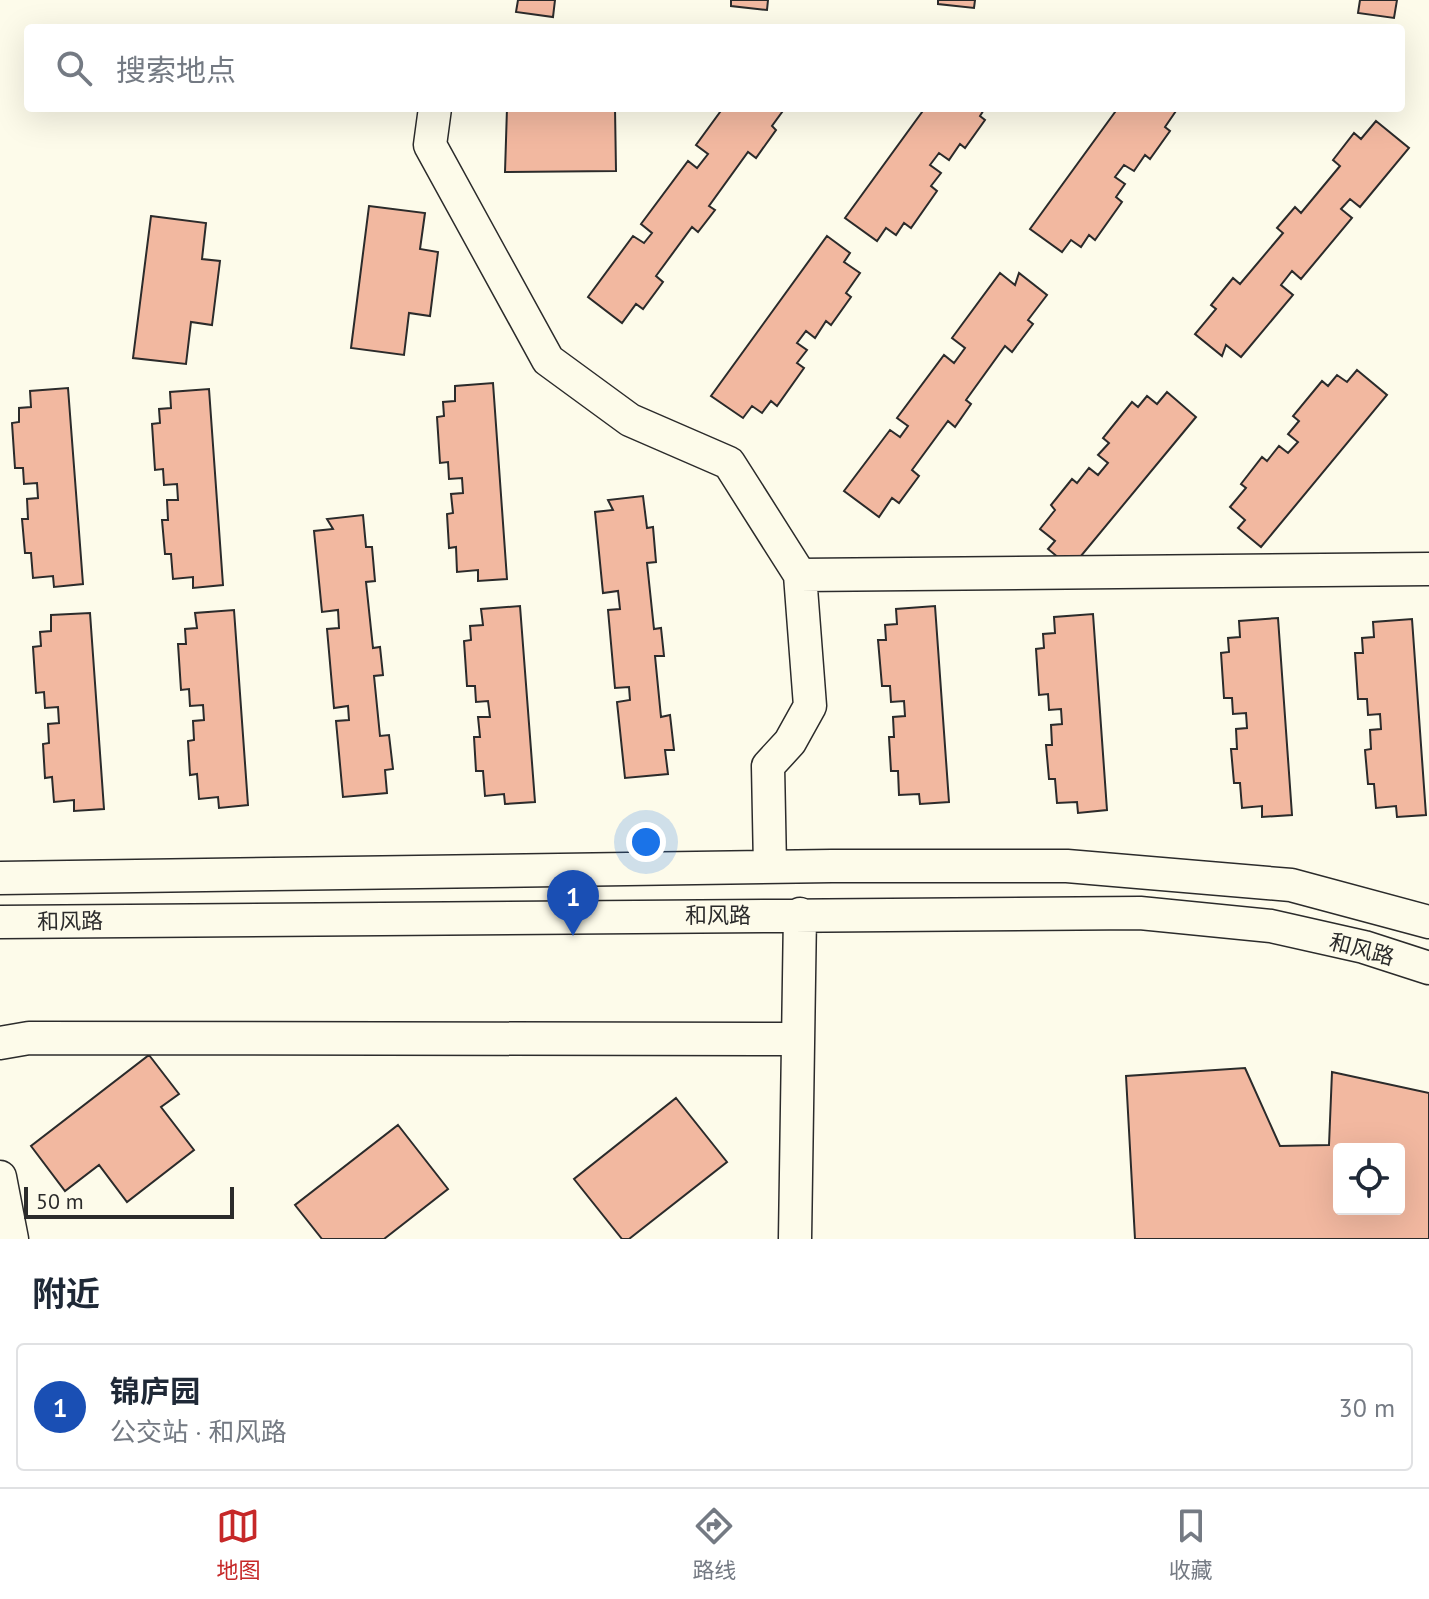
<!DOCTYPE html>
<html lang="zh">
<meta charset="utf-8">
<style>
body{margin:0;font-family:"PT Sans","Noto Sans SC",sans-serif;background:#f2f2f3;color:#1f2937}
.controls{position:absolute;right:24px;bottom:24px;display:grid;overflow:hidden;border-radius:8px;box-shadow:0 8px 32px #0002}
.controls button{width:72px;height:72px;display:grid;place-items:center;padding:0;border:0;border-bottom:2px solid #e0e1e3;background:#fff;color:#1f2937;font:40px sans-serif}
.scale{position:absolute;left:24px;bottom:20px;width:210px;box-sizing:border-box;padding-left:8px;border:4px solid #2b2b2b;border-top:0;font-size:22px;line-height:28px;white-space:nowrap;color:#2b2b2b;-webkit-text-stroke:6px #fdfbea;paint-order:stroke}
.you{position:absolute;left:646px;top:842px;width:28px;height:28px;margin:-20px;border:6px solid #fff;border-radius:50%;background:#1a73e8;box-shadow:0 0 0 12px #1a73e833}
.badge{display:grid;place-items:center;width:52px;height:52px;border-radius:50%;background:#c62828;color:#fff;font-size:26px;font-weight:700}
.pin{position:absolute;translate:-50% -66px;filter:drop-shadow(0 2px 4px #0008)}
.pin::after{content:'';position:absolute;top:42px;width:28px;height:24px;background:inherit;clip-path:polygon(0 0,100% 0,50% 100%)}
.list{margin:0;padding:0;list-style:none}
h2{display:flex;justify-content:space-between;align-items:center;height:104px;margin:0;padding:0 32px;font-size:34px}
h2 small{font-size:26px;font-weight:400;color:#747a83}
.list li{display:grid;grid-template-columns:52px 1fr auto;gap:24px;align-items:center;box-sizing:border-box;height:128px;margin:0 16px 16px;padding:0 16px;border:2px solid #e0e1e3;border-radius:8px}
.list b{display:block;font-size:30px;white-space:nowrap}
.list p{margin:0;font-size:26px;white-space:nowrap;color:#747a83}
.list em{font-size:26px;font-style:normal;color:#747a83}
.icon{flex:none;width:44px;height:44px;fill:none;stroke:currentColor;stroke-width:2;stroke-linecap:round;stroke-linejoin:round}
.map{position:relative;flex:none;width:1429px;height:1239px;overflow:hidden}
.search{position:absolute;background:#fff;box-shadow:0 8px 32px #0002;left:24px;right:24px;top:24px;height:88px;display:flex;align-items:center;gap:20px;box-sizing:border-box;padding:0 28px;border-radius:8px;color:#747a83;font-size:30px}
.sheet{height:248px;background:#fff}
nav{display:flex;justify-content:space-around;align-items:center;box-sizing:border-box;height:112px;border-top:2px solid #e0e1e3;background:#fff;font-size:22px;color:#747a83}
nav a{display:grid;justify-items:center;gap:4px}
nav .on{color:#c62828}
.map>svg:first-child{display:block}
.building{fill:#f2b8a0;stroke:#2b2b2b;stroke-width:2;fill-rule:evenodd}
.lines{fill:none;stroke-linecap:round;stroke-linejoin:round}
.minor-casing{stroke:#2b2b2b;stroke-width:35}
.minor{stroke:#fdfbea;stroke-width:32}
.labels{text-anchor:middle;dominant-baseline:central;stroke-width:6;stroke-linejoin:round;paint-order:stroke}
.street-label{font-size:22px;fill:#2b2b2b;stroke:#fdfbea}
</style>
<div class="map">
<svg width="1429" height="1239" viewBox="0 0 1429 1239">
<rect width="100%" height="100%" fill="#fdfbea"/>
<path class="building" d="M 518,0 L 555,0 L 553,17 L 516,12 Z
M 731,0 L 768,0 L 767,10 L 731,6 Z
M 938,0 L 975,0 L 974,8 L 938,4 Z
M 1360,0 L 1397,0 L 1394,18 L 1358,13 Z
M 507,108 L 615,108 L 616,171 L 505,172 Z
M 723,108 L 785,108 L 772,126 L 776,130 L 756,158 L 748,152 L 709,206 L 715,210 L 698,232 L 692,227 L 656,276 L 663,282 L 643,309 L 636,304 L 622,323 L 588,297 L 633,236 L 644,243 L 652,233 L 641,224 L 688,161 L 697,168 L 708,154 L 696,145 Z
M 925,108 L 985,108 L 980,116 L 985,120 L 965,148 L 960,144 L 949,160 L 939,153 L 930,165 L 941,173 L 931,186 L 937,191 L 911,228 L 904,223 L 896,235 L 886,228 L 877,241 L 845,218 Z
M 1118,108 L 1178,108 L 1165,127 L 1170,131 L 1150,159 L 1145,155 L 1134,171 L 1124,165 L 1115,177 L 1125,184 L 1116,197 L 1122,202 L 1095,240 L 1089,235 L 1081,247 L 1071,240 L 1062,252 L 1030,229 Z
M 1376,121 L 1409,148 L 1360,207 L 1350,199 L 1341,209 L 1352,218 L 1301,279 L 1292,271 L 1281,285 L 1293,295 L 1241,357 L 1226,345 L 1222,356 L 1195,334 L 1216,309 L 1211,305 L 1233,278 L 1240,284 L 1283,233 L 1277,228 L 1295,207 L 1301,213 L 1340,166 L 1333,160 L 1354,133 L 1361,139 Z
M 369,206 L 425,213 L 420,249 L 438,252 L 430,316 L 409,313 L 404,355 L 351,348 Z
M 151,216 L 206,223 L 202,259 L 220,261 L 212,325 L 191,322 L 186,364 L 133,358 Z
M 827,236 L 850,253 L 844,262 L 860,273 L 846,293 L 851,297 L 831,325 L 826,321 L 815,338 L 806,331 L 797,343 L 807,350 L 797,363 L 804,368 L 777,406 L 771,401 L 762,413 L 752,406 L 743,418 L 711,396 Z
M 1000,273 L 1015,285 L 1019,273 L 1047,295 L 1028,320 L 1033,324 L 1012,352 L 1005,346 L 966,400 L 971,404 L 955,427 L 948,421 L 912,470 L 919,476 L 899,503 L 892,498 L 879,517 L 844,491 L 890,430 L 900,437 L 908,426 L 897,418 L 944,355 L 954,363 L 965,348 L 952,338 Z
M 1357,370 L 1387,395 L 1261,547 L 1238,528 L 1245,520 L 1230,507 L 1246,488 L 1241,484 L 1262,457 L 1267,461 L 1279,446 L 1288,453 L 1298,442 L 1288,434 L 1299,421 L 1293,416 L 1322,381 L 1328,386 L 1337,375 L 1347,382 Z
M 493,383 L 507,579 L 478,581 L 478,570 L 457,572 L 456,547 L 449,548 L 447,514 L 453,513 L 451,494 L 463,493 L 462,478 L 449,479 L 448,462 L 440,463 L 437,417 L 444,416 L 443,402 L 455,401 L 455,386 Z
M 68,388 L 83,584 L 54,587 L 53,576 L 33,578 L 31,553 L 25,553 L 22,519 L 28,519 L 27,499 L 38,498 L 37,483 L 24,484 L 23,468 L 15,468 L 12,423 L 19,422 L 19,408 L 31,407 L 30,391 Z
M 209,389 L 223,585 L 193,588 L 193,577 L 173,579 L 171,554 L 165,554 L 162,520 L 168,520 L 167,500 L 178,500 L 177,484 L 164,485 L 163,469 L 155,470 L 152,424 L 160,423 L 159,409 L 171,408 L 170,392 Z
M 1167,392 L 1196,417 L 1071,568 L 1048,549 L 1055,541 L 1040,529 L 1055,510 L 1051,505 L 1072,479 L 1077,483 L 1089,468 L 1098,475 L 1108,463 L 1098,455 L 1109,443 L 1103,438 L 1132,402 L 1138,407 L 1147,396 L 1157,404 Z
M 643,496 L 647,528 L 653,527 L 656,562 L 647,563 L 654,629 L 661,628 L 664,656 L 655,656 L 661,717 L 670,715 L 674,750 L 665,750 L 668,774 L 625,778 L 617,702 L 630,700 L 629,687 L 615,688 L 608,610 L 620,609 L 618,591 L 603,593 L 595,512 L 613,510 L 608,500 Z
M 363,515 L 366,547 L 372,547 L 375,581 L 366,582 L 373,648 L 380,647 L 383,675 L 374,676 L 380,736 L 389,735 L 393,769 L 385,770 L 387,793 L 343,797 L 336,721 L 349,720 L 348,706 L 334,708 L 327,629 L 339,628 L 338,610 L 322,612 L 314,531 L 333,529 L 327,519 Z
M 520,606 L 535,802 L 505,804 L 504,794 L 485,796 L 483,771 L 476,771 L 474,737 L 480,737 L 478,717 L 490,717 L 488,701 L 476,702 L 475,686 L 467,686 L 464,641 L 471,640 L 470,626 L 483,625 L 481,609 Z
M 935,606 L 949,802 L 920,804 L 919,794 L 899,795 L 898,771 L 891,771 L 889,737 L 894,737 L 893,717 L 905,716 L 904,701 L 891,702 L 890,686 L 882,686 L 878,640 L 886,640 L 885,625 L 897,624 L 896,609 Z
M 234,610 L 248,805 L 219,808 L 218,797 L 199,799 L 197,774 L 190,775 L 188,741 L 194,740 L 193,721 L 204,720 L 203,705 L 190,706 L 189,689 L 181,690 L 178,644 L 186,644 L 185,629 L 197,628 L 195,613 Z
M 90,613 L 104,809 L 74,811 L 74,800 L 54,802 L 52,777 L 45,778 L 43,744 L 49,743 L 48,724 L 59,723 L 58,707 L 45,708 L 44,692 L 36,693 L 33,647 L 41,646 L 40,632 L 51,631 L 51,615 Z
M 1093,614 L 1107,810 L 1078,813 L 1077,802 L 1057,803 L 1055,779 L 1049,779 L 1046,745 L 1052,745 L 1051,725 L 1062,724 L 1061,709 L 1049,710 L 1048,694 L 1039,695 L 1036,649 L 1044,648 L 1043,634 L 1055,633 L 1054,617 Z
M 1278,618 L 1292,815 L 1262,817 L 1262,806 L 1242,808 L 1240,783 L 1234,783 L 1231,749 L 1237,749 L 1236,729 L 1247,728 L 1246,713 L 1233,714 L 1232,698 L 1224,698 L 1221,653 L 1229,652 L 1228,638 L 1240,637 L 1239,621 Z
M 1412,619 L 1426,815 L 1397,817 L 1396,806 L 1376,808 L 1374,784 L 1368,784 L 1365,750 L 1371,749 L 1370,730 L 1381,729 L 1380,714 L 1368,715 L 1367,699 L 1358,699 L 1355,653 L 1363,653 L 1362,638 L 1374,637 L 1373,622 Z
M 149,1055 L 179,1094 L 161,1107 L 194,1150 L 127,1202 L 99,1165 L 65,1191 L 31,1146 Z
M 1245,1068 L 1280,1146 L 1329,1145 L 1332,1072 L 1429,1093 L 1429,1239 L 1135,1239 L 1126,1076 ZM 1339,1149 L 1399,1149 L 1399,1209 L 1339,1209 Z
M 676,1098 L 727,1162 L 629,1239 L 622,1239 L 574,1179 Z
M 398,1125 L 448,1189 L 384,1239 L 322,1239 L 295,1205 Z"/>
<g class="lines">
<defs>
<path id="minor" d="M 435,108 L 430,145 L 548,360 L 630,420 L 729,463 L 800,575 L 810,706 L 790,742 L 768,766 L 770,867
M 800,575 L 1429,569
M 0,878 L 832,866 L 1067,866 L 1291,885 L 1429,922
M 0,922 L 1140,913 L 1271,926 L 1364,947 L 1429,968
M 0,1043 L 29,1038 L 798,1039
M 0,1177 L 12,1239
M 795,1239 L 800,914"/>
</defs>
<use href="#minor" class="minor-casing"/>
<use href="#minor" class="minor"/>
</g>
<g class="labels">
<g class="street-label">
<text x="718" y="915">和风路</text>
<text transform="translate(70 921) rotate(-1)">和风路</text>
<text transform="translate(1362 949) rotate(15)">和风路</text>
</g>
</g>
</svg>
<div class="controls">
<button><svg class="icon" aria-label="locate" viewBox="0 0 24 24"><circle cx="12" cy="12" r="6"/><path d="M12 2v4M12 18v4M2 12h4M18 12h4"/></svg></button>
</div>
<div class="scale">50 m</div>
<div class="you"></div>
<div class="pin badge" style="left:573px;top:936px;background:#1a4fb4">1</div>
<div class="search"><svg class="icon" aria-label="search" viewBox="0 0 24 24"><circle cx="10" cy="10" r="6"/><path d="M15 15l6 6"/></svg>搜索地点</div>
</div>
<section class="sheet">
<h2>附近<small></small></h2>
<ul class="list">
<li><span class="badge" style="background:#1a4fb4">1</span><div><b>锦庐园</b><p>公交站 · 和风路</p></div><em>30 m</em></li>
</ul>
</section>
<nav>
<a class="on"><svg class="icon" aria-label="map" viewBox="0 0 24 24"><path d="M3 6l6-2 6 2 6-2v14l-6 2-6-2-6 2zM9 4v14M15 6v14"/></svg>地图</a>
<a><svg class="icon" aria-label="directions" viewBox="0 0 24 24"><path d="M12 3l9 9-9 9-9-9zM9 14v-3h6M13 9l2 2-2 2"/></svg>路线</a>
<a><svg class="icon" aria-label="saved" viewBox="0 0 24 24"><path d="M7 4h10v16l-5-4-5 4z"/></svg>收藏</a>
</nav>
